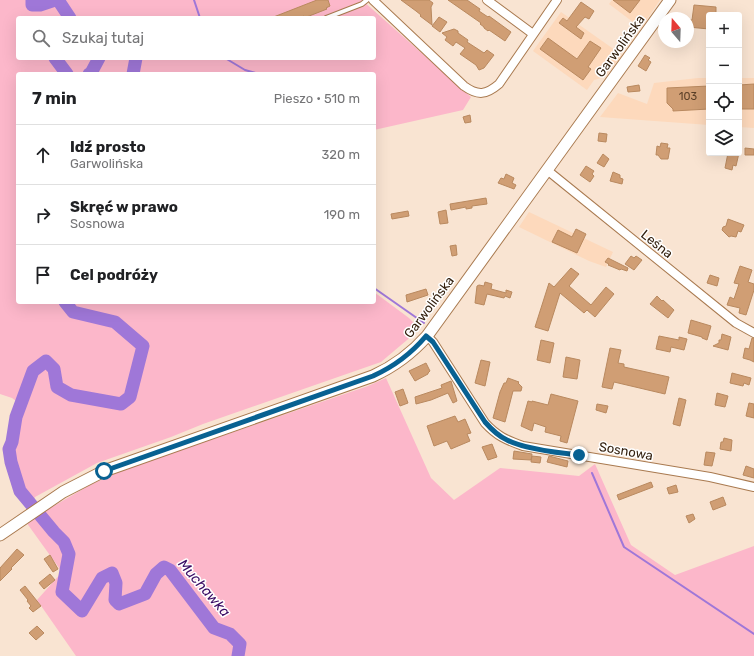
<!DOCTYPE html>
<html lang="pl">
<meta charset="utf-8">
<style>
body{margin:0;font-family:Rubik,sans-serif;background:#f6f6f6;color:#202124}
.controls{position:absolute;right:12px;top:12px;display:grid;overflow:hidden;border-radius:4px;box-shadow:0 4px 16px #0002}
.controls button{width:36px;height:36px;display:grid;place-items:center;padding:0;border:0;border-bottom:1px solid #e0e0e0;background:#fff;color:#202124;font:20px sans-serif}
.compass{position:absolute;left:658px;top:12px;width:36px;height:36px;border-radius:50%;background:#fff;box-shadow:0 4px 16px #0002;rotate:341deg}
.stop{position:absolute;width:12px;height:12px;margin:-9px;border:3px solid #086192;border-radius:50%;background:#fff}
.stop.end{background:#086192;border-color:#fff;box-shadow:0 1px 4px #0008}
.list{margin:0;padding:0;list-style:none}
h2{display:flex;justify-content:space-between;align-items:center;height:52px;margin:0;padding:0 16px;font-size:17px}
h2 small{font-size:13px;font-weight:400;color:#757577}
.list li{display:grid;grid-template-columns:26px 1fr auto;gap:12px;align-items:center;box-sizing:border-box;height:60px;padding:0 16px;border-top:1px solid #e0e0e0}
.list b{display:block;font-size:15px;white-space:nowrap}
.list p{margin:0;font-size:13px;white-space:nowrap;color:#757577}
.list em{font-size:13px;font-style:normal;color:#757577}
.icon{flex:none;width:22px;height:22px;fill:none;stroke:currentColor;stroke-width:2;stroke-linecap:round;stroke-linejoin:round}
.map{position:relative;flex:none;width:754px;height:656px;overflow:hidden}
.search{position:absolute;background:#fff;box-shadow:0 4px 16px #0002;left:16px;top:16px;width:360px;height:44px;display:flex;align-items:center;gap:10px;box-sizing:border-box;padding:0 14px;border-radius:4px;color:#757577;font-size:15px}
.panel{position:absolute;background:#fff;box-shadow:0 4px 16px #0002;left:16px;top:72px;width:360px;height:232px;border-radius:4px}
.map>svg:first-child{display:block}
.built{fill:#fdd9bc}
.green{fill:#fcb7ca;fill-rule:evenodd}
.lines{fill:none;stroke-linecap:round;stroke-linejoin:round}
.stream{stroke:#9f77d8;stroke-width:2}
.river{stroke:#9f77d8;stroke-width:13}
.building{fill:#d09e74;stroke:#b9895f}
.service-casing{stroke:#a97a50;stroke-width:6}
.minor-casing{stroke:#a97a50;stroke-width:10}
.secondary-casing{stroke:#a97a50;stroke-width:13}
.service{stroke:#fff;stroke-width:4}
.minor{stroke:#fff;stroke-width:8}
.secondary{stroke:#fff;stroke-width:11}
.route{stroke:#086192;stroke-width:5}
.labels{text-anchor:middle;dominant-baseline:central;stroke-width:3;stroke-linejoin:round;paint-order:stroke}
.number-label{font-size:11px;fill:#5b4028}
.street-label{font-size:13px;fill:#34210f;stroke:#fff}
.water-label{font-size:14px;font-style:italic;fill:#390a63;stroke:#fff}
</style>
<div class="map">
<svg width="754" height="656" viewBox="0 0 754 656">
<rect width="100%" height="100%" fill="#f9e4d2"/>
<path class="built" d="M 612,0 L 660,0 L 641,28 L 609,4 Z
M 561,12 L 622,55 L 605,77 L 594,80 L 587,90 L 533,51 Z
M 698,78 L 709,78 L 709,125 L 600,117 L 618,93 L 647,104 L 654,83 Z
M 739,78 L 754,78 L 754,128 L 739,127 Z
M 529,212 L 613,252 L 606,267 L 589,261 L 519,227 Z"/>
<path class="green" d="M 0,0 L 362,0 L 471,97 L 463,110 L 374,130 L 374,74 L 18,74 L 18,302 L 374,302 L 374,292 L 409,318 L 420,329 L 381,362 L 203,424 L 171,437 L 97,463 L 35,497 L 33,501 C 29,494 23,487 20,480 C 9,458 16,428 23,406 L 12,398 L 0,394 ZM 18,18 L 374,18 L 374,58 L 18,58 Z
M 386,378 L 431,478 L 454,500 L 500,468 L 579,476 L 595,464 L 631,545 L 675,575 L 754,546 L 754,656 L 76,656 L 37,600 L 62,572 L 26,522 L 90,485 L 128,468 L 368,386 Z"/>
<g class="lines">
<path class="stream" d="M 194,0 L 200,18
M 225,58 L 245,70 L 259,74
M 374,288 L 424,323
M 592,473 L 624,547 L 754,634"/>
<path class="river" d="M 32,0 L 32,5 L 40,5 L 55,0
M 58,0 L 70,18
M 55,58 L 67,74
M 89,74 L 91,73 L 99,58
M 133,74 L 136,58
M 65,302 L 73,312 L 115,322 L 143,346 L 130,397 L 121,404 L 71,395 L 57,387 L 54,369 L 46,361 L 33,371 L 16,417 L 12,442 L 9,449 L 11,462 L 20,491 L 54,532 L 64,542 L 69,554 L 62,592 L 82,611 L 102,578 L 112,573 L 116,583 L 115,600 L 119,604 L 145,594 L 156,574 L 164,567 L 170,570 L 214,628 L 230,634 L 240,644 L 238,656"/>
</g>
<path class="building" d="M 317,0 L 328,0 L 330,6 L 326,8 L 327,9 L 304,18 L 304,16 L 299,18 L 271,18 Z
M 401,0 L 429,0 L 433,3 L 431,7 L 432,25 L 420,16 L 421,15 L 416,11 Z
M 448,0 L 467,0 L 480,9 L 479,11 L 488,17 L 489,16 L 511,32 L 505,41 L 489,30 L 488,31 L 484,28 L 484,27 L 480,24 L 481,23 Z
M 613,0 L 640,0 L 630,13 Z
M 581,2 L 594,11 L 589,19 L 585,17 L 576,27 L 584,33 L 581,39 L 559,23 L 563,18 L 567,21 Z
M 694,5 L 716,7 L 716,13 L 709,13 L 709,29 L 688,27 L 688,20 L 692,20 Z
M 439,17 L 447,22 L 440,32 L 432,26 Z
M 454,29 L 458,31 L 458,33 L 468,40 L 467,42 L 484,53 L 487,50 L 494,55 L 484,68 L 479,70 L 476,65 L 460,54 L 465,48 L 456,42 L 453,46 L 445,40 L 447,37 L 442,33 Z
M 548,38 L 577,59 L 590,41 L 601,48 L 588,67 L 591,69 L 583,80 L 540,49 Z
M 645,55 L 650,58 L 648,60 L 651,62 L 646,71 L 638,66 Z
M 754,84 L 754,109 L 739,109 L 739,85 Z
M 639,85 L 640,91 L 628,92 L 627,87 Z
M 709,86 L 709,109 L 673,111 L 673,109 L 667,103 L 667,88 Z
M 470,115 L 471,122 L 465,123 L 463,117 Z
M 599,133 L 607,134 L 606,142 L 598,141 Z
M 661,143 L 668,144 L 667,148 L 670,148 L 668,159 L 661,159 L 658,155 L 656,155 L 657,146 L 660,147 Z
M 745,148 L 754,149 L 754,155 L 745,155 Z
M 728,153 L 739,153 L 736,166 L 733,165 L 732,170 L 725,168 Z
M 603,154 L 609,159 L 604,167 L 597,163 Z
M 586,166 L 594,171 L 592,174 L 594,176 L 590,182 L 580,175 Z
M 613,172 L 620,175 L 620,178 L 623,179 L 622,184 L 610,181 Z
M 506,174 L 514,178 L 512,183 L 516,185 L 514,189 L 498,183 L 501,178 L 504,179 Z
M 486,198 L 487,204 L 472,206 L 472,208 L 466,209 L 466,207 L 451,210 L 450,204 Z
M 446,210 L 448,223 L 440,224 L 438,212 Z
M 408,211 L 409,216 L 392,219 L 391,214 Z
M 728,219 L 744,225 L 741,232 L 738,231 L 736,237 L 731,236 L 729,237 L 722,230 L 723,227 L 726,226 Z
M 576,229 L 586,234 L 577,253 L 552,242 L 558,230 L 572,237 Z
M 456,245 L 457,255 L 452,256 L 450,246 Z
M 631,256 L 634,258 L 636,256 L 642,260 L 634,270 L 625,264 Z
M 608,258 L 628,268 L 627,271 L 621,269 L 620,270 L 608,265 L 609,264 L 605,262 Z
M 740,266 L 752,270 L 748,282 L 754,284 L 754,290 L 746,315 L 739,313 L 740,308 L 727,305 L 730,297 L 734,299 L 739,284 L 734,283 Z
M 571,268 L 579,274 L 569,286 L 591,305 L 606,287 L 614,294 L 595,317 L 587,310 L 584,313 L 560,293 L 548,331 L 535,327 L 549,283 L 554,287 Z
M 710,275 L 719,278 L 717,286 L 707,283 Z
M 485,282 L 492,284 L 491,289 L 506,293 L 506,290 L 512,292 L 510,298 L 505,296 L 504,298 L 487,294 L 484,305 L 475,303 L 477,286 L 479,285 L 484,286 Z
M 426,289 L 428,295 L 407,302 L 406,295 Z
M 657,296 L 662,301 L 663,300 L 674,310 L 668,318 L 650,304 Z
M 691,320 L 711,326 L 707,340 L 702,338 L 702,337 L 688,333 Z
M 722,334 L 731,337 L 728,350 L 713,346 L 719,343 L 719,340 L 721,340 Z
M 659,336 L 679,340 L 679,337 L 687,339 L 684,350 L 671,347 L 670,352 L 656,349 Z
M 752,338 L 754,338 L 754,362 L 750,360 L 743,358 L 745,348 L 749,349 Z
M 541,340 L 554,343 L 550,363 L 537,360 Z
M 610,348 L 621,350 L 618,363 L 624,364 L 624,367 L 669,377 L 665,394 L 614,382 L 612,389 L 602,387 Z
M 566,357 L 580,360 L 577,379 L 563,377 Z
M 481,360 L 490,362 L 485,386 L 475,383 Z
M 426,363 L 430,371 L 428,373 L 428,374 L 415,381 L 409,371 Z
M 732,373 L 751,378 L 749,385 L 744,383 L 743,386 L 730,383 Z
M 508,378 L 519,382 L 518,383 L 522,387 L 521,391 L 513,391 L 505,422 L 493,418 L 500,392 L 504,383 L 506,383 Z
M 451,381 L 457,401 L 453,403 L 448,393 L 431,400 L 416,404 L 415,397 L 442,388 L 441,385 Z
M 403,389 L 408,403 L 400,406 L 395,392 Z
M 717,393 L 728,396 L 725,407 L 715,405 Z
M 551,394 L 578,401 L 567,443 L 560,441 L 561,436 L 545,432 L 546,427 L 534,423 L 532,431 L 521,426 L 528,401 L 532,402 L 532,401 L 548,405 Z
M 679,398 L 686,400 L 680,426 L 673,424 Z
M 749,403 L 754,404 L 754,418 L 746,416 Z
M 597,404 L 608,406 L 606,413 L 596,410 Z
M 455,416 L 458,422 L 465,419 L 471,433 L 467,434 L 470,441 L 451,449 L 447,441 L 434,446 L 427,426 Z
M 724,438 L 732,440 L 731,451 L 720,449 L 721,442 L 723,442 Z
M 492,444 L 497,457 L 488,460 L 482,447 Z
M 514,451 L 532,454 L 531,460 L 513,459 Z
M 706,452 L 715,453 L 712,466 L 704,465 Z
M 532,456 L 541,457 L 540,463 L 531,462 Z
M 549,456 L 568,461 L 567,467 L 547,462 Z
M 746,466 L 754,469 L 754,478 L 743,475 Z
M 651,482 L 653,487 L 619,500 L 617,495 Z
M 676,485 L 678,492 L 669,494 L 667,488 Z
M 723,497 L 726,505 L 713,510 L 710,502 Z
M 693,514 L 695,519 L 689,523 L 686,516 Z
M 17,549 L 24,555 L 11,568 L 12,569 L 0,581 L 0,568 Z
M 50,555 L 58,569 L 53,572 L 44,559 Z
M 50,574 L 55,580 L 44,589 L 39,583 Z
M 25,586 L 41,606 L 33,612 L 29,608 L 31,606 L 27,601 L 28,600 L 20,590 Z
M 37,626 L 44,633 L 36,640 L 29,633 Z"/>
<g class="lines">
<defs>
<path id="service" d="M 326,18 L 362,4 L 367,0"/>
<path id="minor" d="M 373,0 L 464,86 C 478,96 486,95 499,84 L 557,0
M 487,0 L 533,34
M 547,170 L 736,323 L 754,333
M 427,336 L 433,342 L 485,423 C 497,436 506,440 523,446 L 710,477 L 754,487"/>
<path id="secondary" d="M 0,535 L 63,492 L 104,471 L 373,376 C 395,366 411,354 427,336 L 670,0"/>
</defs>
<use href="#service" class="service-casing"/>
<use href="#minor" class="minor-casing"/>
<use href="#secondary" class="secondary-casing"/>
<use href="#service" class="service"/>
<use href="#minor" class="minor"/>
<use href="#secondary" class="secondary"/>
</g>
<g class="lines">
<path class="route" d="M 104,471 L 373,376 C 395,366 411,354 426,336 L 433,342 L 485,422 C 492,430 498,436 507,440 C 524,449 559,453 579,455"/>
</g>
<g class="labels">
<g class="number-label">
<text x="688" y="96">103</text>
</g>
<g class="street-label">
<text transform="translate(620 46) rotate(-54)">Garwolińska</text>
<text transform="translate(657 244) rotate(39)">Leśna</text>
<text transform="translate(429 307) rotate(-53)">Garwolińska</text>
<text transform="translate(626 451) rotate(10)">Sosnowa</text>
</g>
<g class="water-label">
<text transform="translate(204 588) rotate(49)">Muchawka</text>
</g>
</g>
</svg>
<div class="controls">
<button>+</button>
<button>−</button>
<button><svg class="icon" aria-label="locate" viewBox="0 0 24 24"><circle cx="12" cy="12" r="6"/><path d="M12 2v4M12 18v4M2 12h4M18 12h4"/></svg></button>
<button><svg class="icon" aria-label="layers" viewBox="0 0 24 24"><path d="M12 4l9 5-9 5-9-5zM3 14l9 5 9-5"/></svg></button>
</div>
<svg class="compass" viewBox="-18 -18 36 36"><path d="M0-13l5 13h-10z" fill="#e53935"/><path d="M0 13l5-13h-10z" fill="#757577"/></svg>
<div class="stop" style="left:104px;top:471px"></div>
<div class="stop end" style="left:579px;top:455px"></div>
<div class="search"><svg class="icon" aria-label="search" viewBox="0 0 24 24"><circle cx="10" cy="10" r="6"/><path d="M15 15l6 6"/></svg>Szukaj tutaj</div>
<section class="panel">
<h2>7 min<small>Pieszo · 510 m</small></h2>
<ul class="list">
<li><svg class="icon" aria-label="ahead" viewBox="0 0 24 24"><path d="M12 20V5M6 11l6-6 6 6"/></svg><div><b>Idź prosto</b><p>Garwolińska</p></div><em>320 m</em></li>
<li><svg class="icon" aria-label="right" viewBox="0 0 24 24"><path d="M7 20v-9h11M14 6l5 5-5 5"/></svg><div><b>Skręć w prawo</b><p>Sosnowa</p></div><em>190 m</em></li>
<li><svg class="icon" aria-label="arrive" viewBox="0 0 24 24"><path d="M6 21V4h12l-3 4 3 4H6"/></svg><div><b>Cel podróży</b></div></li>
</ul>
</section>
</div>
